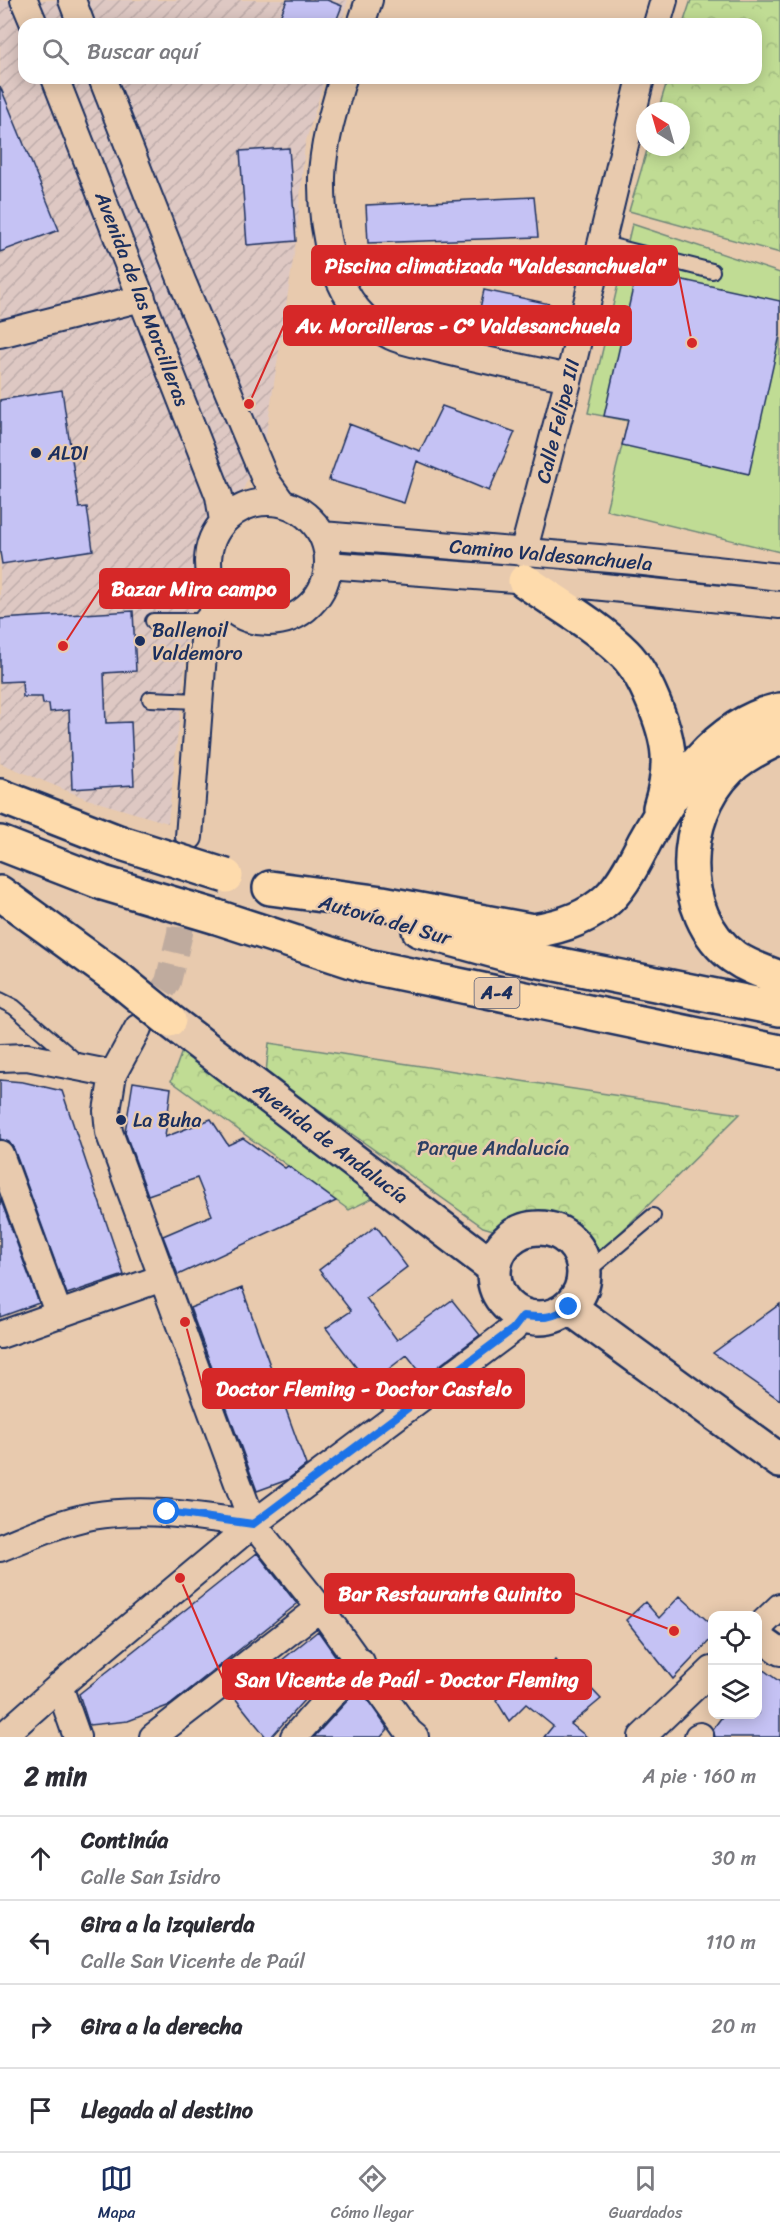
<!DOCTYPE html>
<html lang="es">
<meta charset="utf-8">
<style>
body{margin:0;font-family:Sriracha,sans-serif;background:#f2f2f3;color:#2b2b33}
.controls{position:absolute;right:18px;bottom:18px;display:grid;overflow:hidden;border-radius:12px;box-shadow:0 3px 15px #0003}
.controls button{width:54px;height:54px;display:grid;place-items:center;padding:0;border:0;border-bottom:2px solid #e1e1e2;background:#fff;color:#2b2b33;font:30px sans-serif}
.compass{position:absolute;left:636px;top:102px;width:54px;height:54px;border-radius:50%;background:#fff;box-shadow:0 3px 15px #0003;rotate:323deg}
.stop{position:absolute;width:18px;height:18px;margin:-14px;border:4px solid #1a73e8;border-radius:50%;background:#fff}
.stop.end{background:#1a73e8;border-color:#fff;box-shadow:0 2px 6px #0008}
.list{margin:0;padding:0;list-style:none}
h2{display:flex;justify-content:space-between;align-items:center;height:78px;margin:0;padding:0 24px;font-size:26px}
h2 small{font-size:20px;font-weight:400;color:#7c7c81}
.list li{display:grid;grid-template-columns:39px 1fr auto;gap:18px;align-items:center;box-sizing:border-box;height:84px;padding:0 24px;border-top:2px solid #e1e1e2}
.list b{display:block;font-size:22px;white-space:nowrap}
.list p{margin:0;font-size:20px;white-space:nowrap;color:#7c7c81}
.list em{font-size:20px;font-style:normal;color:#7c7c81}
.icon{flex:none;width:33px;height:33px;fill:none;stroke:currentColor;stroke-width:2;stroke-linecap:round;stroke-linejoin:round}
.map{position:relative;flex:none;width:780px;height:1737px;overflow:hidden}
.search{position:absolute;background:#fff;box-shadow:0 3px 15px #0003;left:18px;right:18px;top:18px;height:66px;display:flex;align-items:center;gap:15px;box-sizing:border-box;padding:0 21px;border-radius:18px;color:#7c7c81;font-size:22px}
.sheet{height:414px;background:#fff}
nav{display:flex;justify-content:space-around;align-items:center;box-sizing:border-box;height:84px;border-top:2px solid #e1e1e2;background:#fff;font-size:16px;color:#7c7c81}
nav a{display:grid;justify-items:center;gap:3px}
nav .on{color:#1b2f5e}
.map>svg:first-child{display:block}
.industrial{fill:url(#industrial-furrows)}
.park{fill:url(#park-crowns);stroke:#6e8679;stroke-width:1.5}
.pitch{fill:#c0dc94;stroke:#6e8679;stroke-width:1.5}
.building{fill:#c5c2f4;stroke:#1b2f5e;stroke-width:1.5}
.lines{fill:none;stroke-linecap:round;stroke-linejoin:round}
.street-tunnel{stroke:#bfab9e;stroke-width:26;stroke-dasharray:26 13;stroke-linecap:butt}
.lane-casing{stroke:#1b2f5e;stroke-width:18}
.street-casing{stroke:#1b2f5e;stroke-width:30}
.secondary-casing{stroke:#1b2f5e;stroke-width:38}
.highway-casing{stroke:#1b2f5e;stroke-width:38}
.lane{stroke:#e8caae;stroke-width:14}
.street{stroke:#e8caae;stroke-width:26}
.secondary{stroke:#e8caae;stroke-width:33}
.highway{stroke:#fedbac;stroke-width:33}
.highway-bridge-casing{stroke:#1b2f5e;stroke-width:38;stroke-linecap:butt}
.highway-bridge{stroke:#fedbac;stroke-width:33}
.route{stroke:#1a73e8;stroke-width:8}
.poi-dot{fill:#1b2f5e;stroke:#e8caae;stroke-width:2}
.labels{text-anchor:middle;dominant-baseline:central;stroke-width:4.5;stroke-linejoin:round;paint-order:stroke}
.shield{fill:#e8caae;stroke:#585e76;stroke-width:1.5}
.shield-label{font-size:18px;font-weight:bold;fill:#1b2f5e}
.street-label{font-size:20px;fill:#1b2f5e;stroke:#e8caae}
.poi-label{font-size:20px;fill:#1b2f5e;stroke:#e8caae;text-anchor:start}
.park-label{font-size:20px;fill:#2c4063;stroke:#e8caae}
.leader{fill:none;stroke:#d62828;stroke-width:2}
.callout-dot{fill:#d62828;stroke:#e8caae;stroke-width:2}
.callout{fill:#d62828;stroke:#d62828;stroke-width:2}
.callout-label{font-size:21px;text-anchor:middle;font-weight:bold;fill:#fff}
</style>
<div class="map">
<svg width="780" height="1737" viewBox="0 0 780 1737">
<defs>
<pattern id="industrial-furrows" width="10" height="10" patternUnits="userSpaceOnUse" patternTransform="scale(1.5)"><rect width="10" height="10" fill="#dec8c3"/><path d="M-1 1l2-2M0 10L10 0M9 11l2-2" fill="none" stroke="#beacaa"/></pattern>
<pattern id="park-crowns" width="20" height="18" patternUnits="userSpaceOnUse" patternTransform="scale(1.5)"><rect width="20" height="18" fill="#c0dc94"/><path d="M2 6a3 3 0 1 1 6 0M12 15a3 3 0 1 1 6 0" fill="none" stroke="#a4bd82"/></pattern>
</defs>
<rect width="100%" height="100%" fill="#e8caae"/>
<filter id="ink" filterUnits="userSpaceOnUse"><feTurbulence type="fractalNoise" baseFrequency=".0167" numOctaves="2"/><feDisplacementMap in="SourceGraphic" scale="12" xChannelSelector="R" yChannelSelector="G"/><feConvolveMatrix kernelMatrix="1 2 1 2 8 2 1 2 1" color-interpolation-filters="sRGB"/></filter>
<g filter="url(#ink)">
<path class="industrial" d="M 0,0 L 348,0 L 341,24 L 24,24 L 24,78 L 325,78 L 305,144 L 296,241 L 266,435 L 243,490 L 212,514 L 198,548 L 168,823 L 87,799 L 0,763 Z"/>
<path class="park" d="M 691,0 L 780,0 L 780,253 L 629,211 L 648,147 L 681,147 L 681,111 L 658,111 L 668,78 L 756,78 L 756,24 L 683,24 Z
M 185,1043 L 387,1191 L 349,1210 L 171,1081 Z
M 269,1043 L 693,1107 L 740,1114 L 606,1247 L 596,1251 C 575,1225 553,1202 517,1214 C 509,1217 501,1225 493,1230 L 483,1227 L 266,1073 Z"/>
<path class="pitch" d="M 632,224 L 780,273 L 780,552 L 606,510 L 628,421 L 588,413 Z"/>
<path class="building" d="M 287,0 L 327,0 L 342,6 L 335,24 L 277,24 Z
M 0,86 L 59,230 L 0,252 Z
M 289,148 L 296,241 L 247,245 L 240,151 Z
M 534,197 L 538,237 L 368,243 L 366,205 Z
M 637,270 L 780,301 L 780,335 L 749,474 L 622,445 L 628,420 L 604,416 Z
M 484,290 L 550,304 L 543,336 L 477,322 Z
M 62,390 L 79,508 L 87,507 L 93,550 L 2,564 L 0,552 L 0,400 Z
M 442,406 L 515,432 L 489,491 L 417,461 L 404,503 L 329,480 L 349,424 L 420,451 Z
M 133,611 L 136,671 L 104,673 L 106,723 L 131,722 L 134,785 L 72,789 L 69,710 L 50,712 L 49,704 L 43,704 L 42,697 L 23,697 L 22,681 L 0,682 L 0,619 Z
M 0,1080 L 23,1082 L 62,1091 L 124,1275 L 67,1294 L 14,1149 L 9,1142 L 0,1139 Z
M 133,1082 L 171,1088 L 165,1137 L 211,1119 L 228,1145 L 243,1138 L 285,1168 L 288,1166 L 336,1201 L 178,1275 L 163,1236 L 212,1215 L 197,1178 L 148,1195 L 125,1132 Z
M 0,1198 L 39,1303 L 0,1317 Z
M 376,1226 L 407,1267 L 366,1298 L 397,1340 L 452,1300 L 480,1335 L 424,1377 L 407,1355 L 369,1384 L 326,1328 L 351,1311 L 319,1270 Z
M 242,1288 L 306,1465 L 287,1480 L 257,1491 L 190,1308 Z
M 780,1304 L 780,1400 L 713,1353 Z
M 257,1553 L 297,1604 L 170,1705 L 128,1721 L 89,1725 L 79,1694 Z
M 680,1596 L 712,1625 L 712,1638 L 673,1679 L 626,1620 L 645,1602 L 659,1618 Z
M 318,1631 L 339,1661 L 271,1737 L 266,1737 L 235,1698 Z
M 555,1660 L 577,1682 L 582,1679 L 601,1699 L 571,1724 L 587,1737 L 544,1737 L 553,1726 L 526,1704 L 509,1721 L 496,1700 L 518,1681 L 525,1687 L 547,1672 Z
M 758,1666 L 780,1682 L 780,1737 L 715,1737 L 713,1729 L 724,1714 L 758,1714 Z
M 359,1688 L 388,1729 L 381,1737 L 314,1737 Z"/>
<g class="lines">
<path class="street-tunnel" d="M 142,1022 L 168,982 L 180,933 L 188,846"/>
<defs>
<path id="lane" d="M 600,243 L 712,271
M 153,621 L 207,621
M 150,699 L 198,701
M 0,1000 L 14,1007 L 77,1062
M 584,1279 L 590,1269 L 653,1216"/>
<path id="street" d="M 24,0 L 34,24
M 72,0 L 81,24
M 361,24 L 369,0
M 657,24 L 664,0
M 55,78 L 219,496 L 223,521
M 102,78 L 182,281 L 265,479 L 282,503
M 343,78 C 334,109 323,144 322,177 C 321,233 334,310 391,336 C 405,343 424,345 439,349 C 483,360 526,369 569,378
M 0,334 L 142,298
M208 562a60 60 0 1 1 120 0a60 60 0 1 1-120 0Z
M 322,535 L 635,561 L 780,577
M 523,553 L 569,378 L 641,78
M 328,565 L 554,582 L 780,605
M 189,837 L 204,641 L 207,621 L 223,603
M 138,1028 L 113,1074 L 107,1111 L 109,1132 L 253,1524 L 320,1608 L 409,1732 L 415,1737
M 0,1058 L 27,1057 L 113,1074
M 0,1154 L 59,1315
M 0,1335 L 162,1278
M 0,1548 C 30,1536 60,1522 92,1516 C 146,1507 199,1516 253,1524
M 758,1628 L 780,1607
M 766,1642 L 780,1652
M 59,1686 L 77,1737
M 2,1737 L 72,1675 L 253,1524 L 513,1329 L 523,1316
M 153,1737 L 320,1608
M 294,1737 L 361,1662
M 642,1737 L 712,1670
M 698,1737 L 700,1736"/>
<path id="secondary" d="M 169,1020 L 493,1267
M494 1273a45 45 0 1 1 90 0a45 45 0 1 1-90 0Z
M 569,1307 L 780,1461"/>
<path id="highway" d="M 525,581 C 558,604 596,625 625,654 C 645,674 666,727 668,754 C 669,772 665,792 660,808
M 780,738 C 762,746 743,755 729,769 C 681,816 676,914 734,957 C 748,967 764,972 780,978
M 0,796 L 118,842
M 0,843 L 103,883
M 270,888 L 382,903 L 533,931 C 560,927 588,918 608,899 C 623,885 636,859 645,841 C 676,786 715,724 780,710
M 0,893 L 121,981
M 217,917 L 367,966 L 780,1052
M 419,930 L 506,954 L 780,1009"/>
</defs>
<use href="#lane" class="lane-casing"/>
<use href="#street" class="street-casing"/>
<use href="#secondary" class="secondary-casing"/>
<use href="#highway" class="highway-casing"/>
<use href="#lane" class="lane"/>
<use href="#street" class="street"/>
<use href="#secondary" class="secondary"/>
<use href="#highway" class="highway"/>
<defs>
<path id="highway-bridge" d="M 118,842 L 226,876
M 103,883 L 217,917
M 121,981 L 169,1020"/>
</defs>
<use href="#highway-bridge" class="highway-bridge-casing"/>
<use href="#highway-bridge" class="highway-bridge"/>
</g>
</g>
<g class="lines" filter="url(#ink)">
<path class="route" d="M 167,1512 L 253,1524 L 513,1329 L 523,1316 C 543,1318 552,1319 569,1307"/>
</g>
<g class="poi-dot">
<circle cx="36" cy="453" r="6"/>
<circle cx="140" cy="641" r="6"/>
<circle cx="121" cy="1120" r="6"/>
</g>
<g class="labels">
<rect class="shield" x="474.5" y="978" width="45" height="30" rx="4.5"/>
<g class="shield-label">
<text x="497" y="993">A-4</text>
</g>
<g class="street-label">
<text transform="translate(142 299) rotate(69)">Avenida de las Morcilleras</text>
<text transform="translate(558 421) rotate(-76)">Calle Felipe III</text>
<text transform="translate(551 555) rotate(5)">Camino Valdesanchuela</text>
<text transform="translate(385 920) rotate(16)">Autovía del Sur</text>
<text transform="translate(331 1143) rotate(37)">Avenida de Andalucía</text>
</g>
<g class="poi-label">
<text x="48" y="453">ALDI</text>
<text x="152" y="630">Ballenoil<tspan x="152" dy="23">Valdemoro</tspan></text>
<text x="133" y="1120">La Buha</text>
</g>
<g class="park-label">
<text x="493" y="1148">Parque Andalucía</text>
</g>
</g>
<path class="leader" d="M692 343L677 266M249 404L284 325M63 646L100 589M185 1322L203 1389M674 1631L574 1593M180 1578L223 1679"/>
<g class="callout-dot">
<circle cx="692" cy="343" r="6"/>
<circle cx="249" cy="404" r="6"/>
<circle cx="63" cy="646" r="6"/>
<circle cx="185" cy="1322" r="6"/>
<circle cx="674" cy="1631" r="6"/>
<circle cx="180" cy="1578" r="6"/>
</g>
<g class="callout">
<rect x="312" y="246" width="365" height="39" rx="6"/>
<rect x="284" y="306" width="347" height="39" rx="6"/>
<rect x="100" y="569" width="189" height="39" rx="6"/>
<rect x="203" y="1369" width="321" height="39" rx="6"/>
<rect x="325" y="1574" width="249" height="39" rx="6"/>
<rect x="223" y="1660" width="368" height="39" rx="6"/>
</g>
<g class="callout-label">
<text x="495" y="273">Piscina climatizada "Valdesanchuela"</text>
<text x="458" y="333">Av. Morcilleras - Cº Valdesanchuela</text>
<text x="194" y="596">Bazar Mira campo</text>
<text x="364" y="1396">Doctor Fleming - Doctor Castelo</text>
<text x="450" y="1601">Bar Restaurante Quinito</text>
<text x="407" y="1687">San Vicente de Paúl - Doctor Fleming</text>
</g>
</svg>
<div class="controls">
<button><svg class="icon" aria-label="locate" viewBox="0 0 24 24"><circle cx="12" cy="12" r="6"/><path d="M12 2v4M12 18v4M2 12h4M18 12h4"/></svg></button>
<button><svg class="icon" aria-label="layers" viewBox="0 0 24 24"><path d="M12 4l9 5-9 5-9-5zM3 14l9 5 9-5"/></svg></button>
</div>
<svg class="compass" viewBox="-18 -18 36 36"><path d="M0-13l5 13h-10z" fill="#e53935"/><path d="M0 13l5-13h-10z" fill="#7c7c81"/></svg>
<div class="stop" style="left:167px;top:1512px"></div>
<div class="stop end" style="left:569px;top:1307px"></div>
<div class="search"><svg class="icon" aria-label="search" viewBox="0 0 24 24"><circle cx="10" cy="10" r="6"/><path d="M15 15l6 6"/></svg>Buscar aquí</div>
</div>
<section class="sheet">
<h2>2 min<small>A pie · 160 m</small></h2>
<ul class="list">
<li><svg class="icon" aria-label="ahead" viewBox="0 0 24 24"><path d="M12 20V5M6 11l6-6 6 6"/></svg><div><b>Continúa</b><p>Calle San Isidro</p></div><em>30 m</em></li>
<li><svg class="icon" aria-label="left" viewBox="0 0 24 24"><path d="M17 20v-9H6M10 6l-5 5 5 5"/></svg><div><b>Gira a la izquierda</b><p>Calle San Vicente de Paúl</p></div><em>110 m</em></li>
<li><svg class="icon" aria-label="right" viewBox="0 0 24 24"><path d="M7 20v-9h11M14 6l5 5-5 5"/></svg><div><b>Gira a la derecha</b></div><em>20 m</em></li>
<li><svg class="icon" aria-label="arrive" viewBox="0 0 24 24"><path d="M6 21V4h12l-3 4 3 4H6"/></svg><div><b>Llegada al destino</b></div></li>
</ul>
</section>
<nav>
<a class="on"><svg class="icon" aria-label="map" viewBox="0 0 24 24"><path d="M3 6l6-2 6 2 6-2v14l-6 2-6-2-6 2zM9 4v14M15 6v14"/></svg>Mapa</a>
<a><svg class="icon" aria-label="directions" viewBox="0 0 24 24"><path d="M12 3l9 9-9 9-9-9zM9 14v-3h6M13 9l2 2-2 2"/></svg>Cómo llegar</a>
<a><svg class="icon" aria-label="saved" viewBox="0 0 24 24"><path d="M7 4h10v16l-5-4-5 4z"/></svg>Guardados</a>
</nav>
